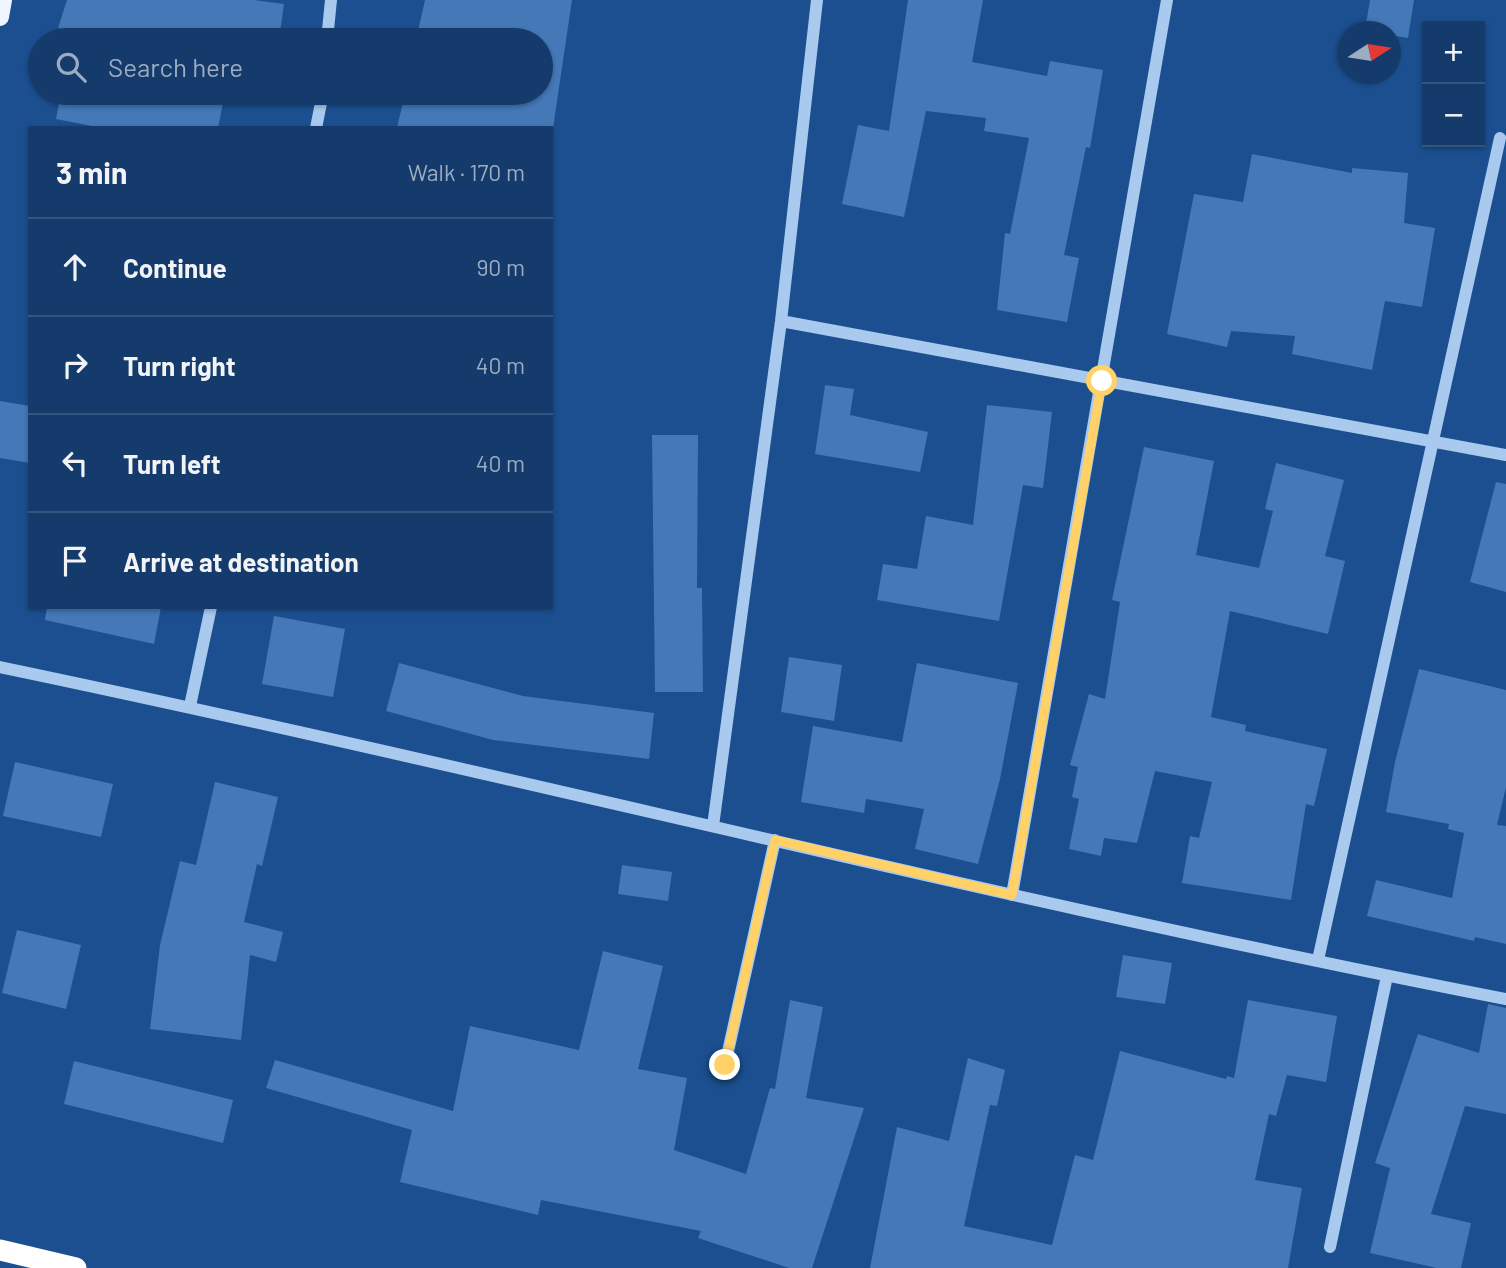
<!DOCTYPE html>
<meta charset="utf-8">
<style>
body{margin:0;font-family:Barlow,sans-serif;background:#1d4271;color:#f1f3f6}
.controls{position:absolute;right:21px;top:21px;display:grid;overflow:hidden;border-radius:0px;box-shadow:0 2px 5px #0004}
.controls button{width:63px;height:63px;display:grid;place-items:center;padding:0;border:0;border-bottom:2px solid #33557e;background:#143b6b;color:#f1f3f6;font:35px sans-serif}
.compass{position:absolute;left:1338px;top:21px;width:63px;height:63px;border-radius:50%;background:#143b6b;box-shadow:0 2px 5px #0004;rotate:78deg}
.stop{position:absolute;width:21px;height:21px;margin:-16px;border:5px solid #ffd166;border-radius:50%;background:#fff}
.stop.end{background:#ffd166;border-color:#fff;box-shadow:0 2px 7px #0008}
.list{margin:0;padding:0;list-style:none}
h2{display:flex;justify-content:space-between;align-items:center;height:91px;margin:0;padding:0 28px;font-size:30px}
h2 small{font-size:23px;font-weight:400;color:#9dadc1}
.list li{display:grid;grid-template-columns:46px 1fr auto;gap:21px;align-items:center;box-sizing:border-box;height:98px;padding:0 28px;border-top:2px solid #33557e}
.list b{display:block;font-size:26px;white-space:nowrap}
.list em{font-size:23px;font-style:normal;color:#9dadc1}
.icon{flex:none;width:38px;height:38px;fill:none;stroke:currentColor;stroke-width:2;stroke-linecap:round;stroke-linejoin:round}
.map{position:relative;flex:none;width:1506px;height:1268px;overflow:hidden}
.search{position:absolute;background:#143b6b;box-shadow:0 2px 5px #0004;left:28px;top:28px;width:525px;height:77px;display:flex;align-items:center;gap:18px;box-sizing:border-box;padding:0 24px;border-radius:38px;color:#9dadc1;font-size:26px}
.panel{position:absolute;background:#143b6b;box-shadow:0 2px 5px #0004;left:28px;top:126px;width:525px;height:483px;border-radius:0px}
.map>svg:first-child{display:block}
.building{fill:#4478b7}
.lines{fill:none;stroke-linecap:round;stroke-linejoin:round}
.minor{stroke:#a9c9ee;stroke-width:12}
.major{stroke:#f0f6ff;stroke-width:18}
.highway{stroke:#fff;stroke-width:21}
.route{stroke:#ffd166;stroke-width:9}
</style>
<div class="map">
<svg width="1506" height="1268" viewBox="0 0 1506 1268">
<rect width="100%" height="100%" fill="#1b4f8f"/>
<path class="building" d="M 67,0 L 254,0 L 284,4 L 279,40 L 100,40 L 58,28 Z
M 425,0 L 572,0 L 553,128 L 397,128 L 405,93 L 541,93 L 541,40 L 416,40 Z
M 908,0 L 983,0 L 972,62 L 1047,76 L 1050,61 L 1103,70 L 1090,148 L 1086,147 L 1064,255 L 1079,258 L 1067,322 L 997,310 L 1005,233 L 1010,234 L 1029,138 L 984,131 L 986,118 L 926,111 L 904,217 L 842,204 L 858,125 L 889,131 Z
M 1370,0 L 1414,0 L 1408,38 L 1390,35 L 1390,32 L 1365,30 Z
M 61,93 L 225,93 L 218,128 L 102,128 L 56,119 Z
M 1252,154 L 1352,173 L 1352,168 L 1408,173 L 1404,223 L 1435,228 L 1422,307 L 1385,301 L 1372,370 L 1292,354 L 1295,336 L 1231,331 L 1227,347 L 1167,334 L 1194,194 L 1243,202 Z
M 825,385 L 854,389 L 850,415 L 928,432 L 920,472 L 815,454 Z
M 0,401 L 30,406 L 30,463 L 0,458 Z
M 987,405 L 1052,412 L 1043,488 L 1023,485 L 999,621 L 877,600 L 883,564 L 917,569 L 926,516 L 973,525 Z
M 652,435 L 698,435 L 697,588 L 702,588 L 703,692 L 655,692 Z
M 1144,447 L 1214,461 L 1196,555 L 1259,568 L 1273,511 L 1265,509 L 1276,463 L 1344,480 L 1325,556 L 1345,561 L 1328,634 L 1230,611 L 1211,717 L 1246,725 L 1245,731 L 1327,749 L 1314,806 L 1306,804 L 1291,900 L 1182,883 L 1190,836 L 1199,838 L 1212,782 L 1155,771 L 1137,843 L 1104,838 L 1101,856 L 1069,849 L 1079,799 L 1072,797 L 1078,767 L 1070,765 L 1089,694 L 1105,699 L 1120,602 L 1112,600 Z
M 1496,482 L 1506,484 L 1506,592 L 1470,582 Z
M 47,607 L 161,607 L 154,644 L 45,620 Z
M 274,616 L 345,629 L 333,697 L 262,684 Z
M 789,657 L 842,665 L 834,721 L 781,712 Z
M 399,663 L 523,696 L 654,713 L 649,759 L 493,740 L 386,711 Z
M 917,663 L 1018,683 L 1000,779 L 978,864 L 915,849 L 924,809 L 866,799 L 864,813 L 801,802 L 813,726 L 902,742 Z
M 1419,669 L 1506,690 L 1506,787 L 1497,825 L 1506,826 L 1506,944 L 1475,937 L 1474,941 L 1367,916 L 1376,880 L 1452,898 L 1464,833 L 1448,829 L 1449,824 L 1386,812 L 1395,762 Z
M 15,762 L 113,784 L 101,837 L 3,816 Z
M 215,782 L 278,797 L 262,866 L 257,864 L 244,922 L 283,932 L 276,962 L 250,955 L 241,1040 L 150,1029 L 160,945 L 180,861 L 196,865 Z
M 622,865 L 672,872 L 668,901 L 618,894 Z
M 17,930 L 81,945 L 66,1009 L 2,993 Z
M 603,951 L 663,966 L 638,1069 L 687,1078 L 674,1150 L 746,1174 L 770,1088 L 775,1089 L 790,1000 L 823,1007 L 806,1098 L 864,1108 L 812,1268 L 789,1268 L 698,1238 L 701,1231 L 541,1200 L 538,1215 L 400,1182 L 412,1130 L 266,1088 L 275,1060 L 453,1111 L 470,1026 L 579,1050 Z
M 1123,955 L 1172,963 L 1165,1004 L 1116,997 Z
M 1248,1000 L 1337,1016 L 1326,1082 L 1287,1075 L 1276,1116 L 1269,1114 L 1255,1180 L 1302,1188 L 1288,1268 L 870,1268 L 897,1127 L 949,1141 L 968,1058 L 1005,1070 L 997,1106 L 990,1105 L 964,1226 L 1052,1245 L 1075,1155 L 1093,1160 L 1120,1051 L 1226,1079 L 1227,1076 L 1234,1078 Z
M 1488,1004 L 1506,1008 L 1506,1114 L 1465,1106 L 1431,1214 L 1471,1223 L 1461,1268 L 1437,1268 L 1370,1253 L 1390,1168 L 1375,1163 L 1418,1034 L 1479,1053 Z
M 74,1061 L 233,1100 L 223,1143 L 64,1104 Z"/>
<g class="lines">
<path class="minor" d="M 327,40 L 331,0
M 316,128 L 323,93
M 781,321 L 1506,455
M 0,667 C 503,772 1001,901 1506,999
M 190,706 L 211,607
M 713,826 L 781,321 L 817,0
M 1012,895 L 1167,0
M 1318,960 L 1500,138
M 725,1065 L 775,840
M 1330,1247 L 1387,976"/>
<path class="major" d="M 0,17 L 3,0"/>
<path class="highway" d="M 0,1250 L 76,1268"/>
</g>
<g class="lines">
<path class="route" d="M 725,1065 L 775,840 L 1012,895 L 1102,381"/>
</g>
</svg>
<div class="controls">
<button>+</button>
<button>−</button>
</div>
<svg class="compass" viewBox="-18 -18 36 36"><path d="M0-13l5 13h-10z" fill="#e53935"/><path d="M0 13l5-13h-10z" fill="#9dadc1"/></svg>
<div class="stop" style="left:1102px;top:381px"></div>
<div class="stop end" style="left:725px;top:1065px"></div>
<div class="search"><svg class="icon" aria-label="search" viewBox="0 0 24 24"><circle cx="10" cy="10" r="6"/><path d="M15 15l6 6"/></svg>Search here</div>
<section class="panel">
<h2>3 min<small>Walk · 170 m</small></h2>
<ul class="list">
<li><svg class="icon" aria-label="ahead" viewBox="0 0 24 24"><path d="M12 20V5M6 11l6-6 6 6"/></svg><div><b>Continue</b></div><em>90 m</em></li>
<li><svg class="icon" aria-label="right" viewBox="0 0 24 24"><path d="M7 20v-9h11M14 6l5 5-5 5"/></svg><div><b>Turn right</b></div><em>40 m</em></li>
<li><svg class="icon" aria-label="left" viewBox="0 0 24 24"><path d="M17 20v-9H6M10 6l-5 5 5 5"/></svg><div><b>Turn left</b></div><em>40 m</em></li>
<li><svg class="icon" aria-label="arrive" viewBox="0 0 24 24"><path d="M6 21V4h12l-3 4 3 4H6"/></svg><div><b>Arrive at destination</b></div></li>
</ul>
</section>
</div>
